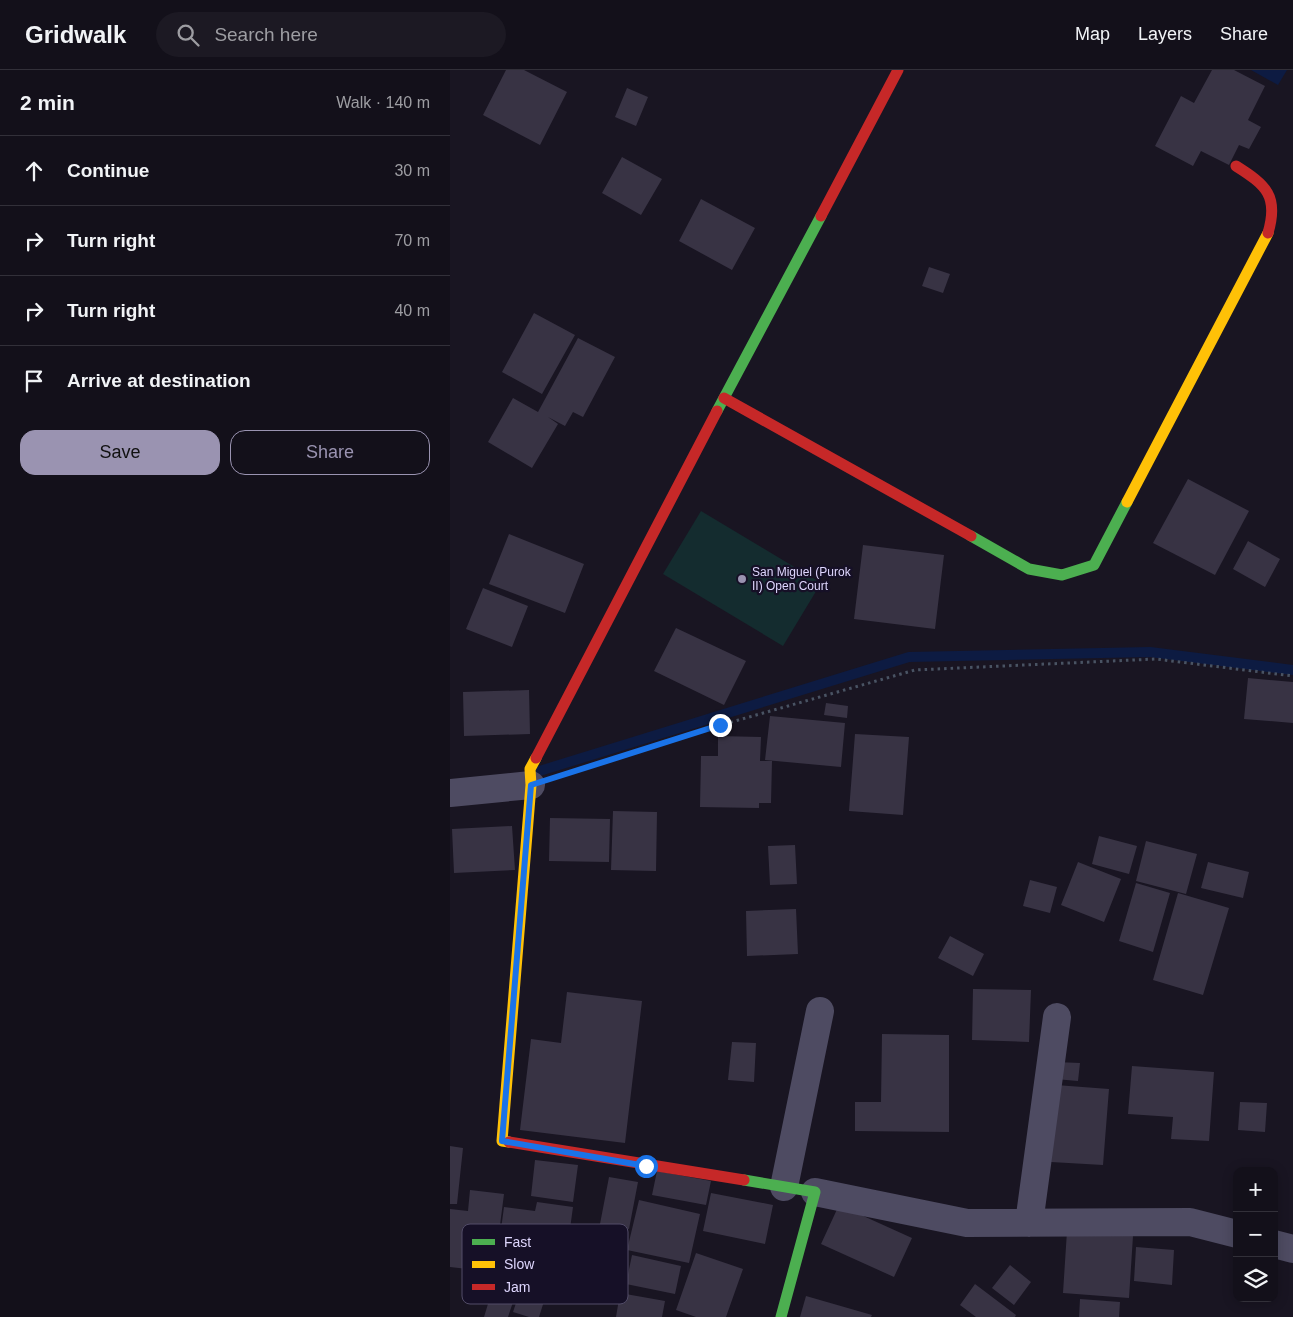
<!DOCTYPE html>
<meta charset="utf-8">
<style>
body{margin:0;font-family:Helvetica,sans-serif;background:#1c1923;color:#f1f3f6}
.controls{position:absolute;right:15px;bottom:15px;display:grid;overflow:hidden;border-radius:10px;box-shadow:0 2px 12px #0003}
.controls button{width:45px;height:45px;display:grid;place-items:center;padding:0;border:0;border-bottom:1px solid #323039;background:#13101a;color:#f1f3f6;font:25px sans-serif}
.stop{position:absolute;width:15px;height:15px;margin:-11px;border:4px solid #1a73e8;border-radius:50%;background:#fff}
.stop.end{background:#1a73e8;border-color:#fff;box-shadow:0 1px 5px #0008}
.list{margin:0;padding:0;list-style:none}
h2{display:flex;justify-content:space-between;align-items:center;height:65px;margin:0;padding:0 20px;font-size:21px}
h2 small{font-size:16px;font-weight:400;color:#9d9da2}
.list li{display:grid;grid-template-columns:32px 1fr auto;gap:15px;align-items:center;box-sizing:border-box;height:70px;padding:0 20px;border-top:1px solid #323039}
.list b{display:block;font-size:19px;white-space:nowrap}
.list em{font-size:16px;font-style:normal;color:#9d9da2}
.actions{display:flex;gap:10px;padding:15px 20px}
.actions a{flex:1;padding:11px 0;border:1px solid #9a93b1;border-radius:15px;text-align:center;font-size:18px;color:#9a93b1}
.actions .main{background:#9a93b1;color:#111}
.icon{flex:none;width:28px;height:28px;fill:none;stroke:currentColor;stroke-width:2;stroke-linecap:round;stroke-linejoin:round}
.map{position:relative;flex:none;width:843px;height:1247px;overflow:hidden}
header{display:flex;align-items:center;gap:30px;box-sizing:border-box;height:70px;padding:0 25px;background:#13101a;border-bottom:1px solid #323039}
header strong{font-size:24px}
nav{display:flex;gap:28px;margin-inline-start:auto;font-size:18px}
.search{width:350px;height:45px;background:#1c1923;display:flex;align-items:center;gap:12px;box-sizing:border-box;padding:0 18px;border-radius:28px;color:#9d9da2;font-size:19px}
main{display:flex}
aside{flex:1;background:#13101a}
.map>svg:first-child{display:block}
.green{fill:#142c2f}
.water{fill:#0d1b42}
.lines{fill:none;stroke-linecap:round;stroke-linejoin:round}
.stream{stroke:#0d1b42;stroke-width:10}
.building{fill:#383344}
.path{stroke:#495363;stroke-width:3;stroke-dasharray:2.5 4;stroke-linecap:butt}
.street{stroke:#4e4b62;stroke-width:28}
.fast{stroke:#4caf50;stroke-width:11}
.slow{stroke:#ffc107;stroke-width:11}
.jam{stroke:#c62828;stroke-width:11}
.route{stroke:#1a73e8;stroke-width:6}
.poi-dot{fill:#9a93b1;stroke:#161027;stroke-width:2}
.labels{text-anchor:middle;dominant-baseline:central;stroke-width:4.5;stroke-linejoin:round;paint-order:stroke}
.poi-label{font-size:12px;fill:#dfd7fe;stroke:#161027;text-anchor:start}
.key{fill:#161027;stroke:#524c68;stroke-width:1}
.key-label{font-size:14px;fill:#dfd7fe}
</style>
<header>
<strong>Gridwalk</strong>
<div class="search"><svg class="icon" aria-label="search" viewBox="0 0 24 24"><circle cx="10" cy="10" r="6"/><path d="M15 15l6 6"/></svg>Search here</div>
<nav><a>Map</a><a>Layers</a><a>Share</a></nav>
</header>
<main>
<aside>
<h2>2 min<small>Walk · 140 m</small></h2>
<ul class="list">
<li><svg class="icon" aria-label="ahead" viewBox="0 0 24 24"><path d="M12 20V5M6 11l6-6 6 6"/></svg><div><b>Continue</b></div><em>30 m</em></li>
<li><svg class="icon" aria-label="right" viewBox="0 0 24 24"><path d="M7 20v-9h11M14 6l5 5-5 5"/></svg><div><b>Turn right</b></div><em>70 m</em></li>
<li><svg class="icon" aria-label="right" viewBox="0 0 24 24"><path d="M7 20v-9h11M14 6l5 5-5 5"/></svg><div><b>Turn right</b></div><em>40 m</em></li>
<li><svg class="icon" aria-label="arrive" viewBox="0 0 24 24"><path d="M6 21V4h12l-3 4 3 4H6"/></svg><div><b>Arrive at destination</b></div></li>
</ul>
<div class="actions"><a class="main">Save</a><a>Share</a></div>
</aside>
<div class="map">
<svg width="843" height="1247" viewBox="0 0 843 1247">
<rect width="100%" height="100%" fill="#191522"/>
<path class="green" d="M 251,441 L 371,513 L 333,576 L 213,504 Z"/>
<path class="water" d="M 801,0 L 837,0 L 828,15 Z"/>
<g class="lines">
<path class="stream" d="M 83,703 L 459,587 L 700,582 L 843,600"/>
</g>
<path class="building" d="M 56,0 L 74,0 L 117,22 L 90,75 L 33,45 Z
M 762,0 L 784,0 L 815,16 L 798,50 L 811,57 L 799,79 L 789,75 L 779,95 L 751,81 L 743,96 L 705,76 L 731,26 L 744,33 Z
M 177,18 L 198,27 L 186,56 L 165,47 Z
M 172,87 L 212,109 L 191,145 L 152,123 Z
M 251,129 L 305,158 L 282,200 L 229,171 Z
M 479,197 L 500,204 L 493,223 L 472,216 Z
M 84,243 L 125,265 L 92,324 L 52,302 Z
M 128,268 L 165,287 L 133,347 L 123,342 L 115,356 L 98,347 L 108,354 L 82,398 L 38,372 L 63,328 L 88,342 Z
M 738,409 L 799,441 L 765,505 L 703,473 Z
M 59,464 L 134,494 L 115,543 L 39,514 Z
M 798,471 L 830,489 L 815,517 L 783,499 Z
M 413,475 L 494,485 L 485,559 L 404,549 Z
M 33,518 L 78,536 L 62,577 L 16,559 Z
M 226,558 L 296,591 L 274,635 L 204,601 Z
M 798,608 L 843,612 L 843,653 L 794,649 Z
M 79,620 L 80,664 L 14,666 L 13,622 Z
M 376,633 L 398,636 L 397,648 L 374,645 Z
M 320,646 L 395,653 L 391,697 L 315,690 Z
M 405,664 L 459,667 L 453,745 L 399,741 Z
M 268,666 L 311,667 L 310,691 L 322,691 L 321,733 L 309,733 L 309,738 L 250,737 L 251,686 L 268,686 Z
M 163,741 L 207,742 L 206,801 L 161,800 Z
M 100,748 L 160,749 L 159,792 L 99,791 Z
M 62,756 L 65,800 L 4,803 L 2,759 Z
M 649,766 L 687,776 L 679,804 L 642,794 Z
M 696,771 L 747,784 L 736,824 L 686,811 Z
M 345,775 L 347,814 L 320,815 L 318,776 Z
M 628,792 L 671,809 L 654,852 L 611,835 Z
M 758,792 L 799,802 L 793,828 L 751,818 Z
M 580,810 L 607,817 L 600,843 L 573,836 Z
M 686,813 L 720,823 L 703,882 L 669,871 Z
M 728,823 L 779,838 L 753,925 L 703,910 Z
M 346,839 L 348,884 L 297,886 L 296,841 Z
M 500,866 L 534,884 L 523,906 L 488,888 Z
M 523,919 L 581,920 L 579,972 L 522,970 Z
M 117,922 L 192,931 L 175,1073 L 70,1060 L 81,969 L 111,973 Z
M 432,964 L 499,965 L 499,1062 L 405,1061 L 405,1032 L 431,1032 Z
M 282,972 L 306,973 L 304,1012 L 278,1010 Z
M 606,992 L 630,993 L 628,1011 L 605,1009 Z
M 682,996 L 764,1002 L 759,1071 L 721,1069 L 723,1047 L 678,1044 Z
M 606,1015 L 659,1019 L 653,1095 L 601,1092 Z
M 790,1032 L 817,1033 L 815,1062 L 788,1060 Z
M 0,1076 L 13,1078 L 7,1134 L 0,1134 Z
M 85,1090 L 128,1095 L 123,1132 L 81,1126 Z
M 207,1101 L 261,1111 L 256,1135 L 202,1125 Z
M 159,1107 L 188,1112 L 179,1159 L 150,1154 Z
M 20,1120 L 54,1124 L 44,1202 L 0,1197 L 0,1139 L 18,1141 Z
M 261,1123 L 323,1135 L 315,1174 L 253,1161 Z
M 189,1130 L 250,1144 L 239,1193 L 177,1180 Z
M 87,1132 L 123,1137 L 113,1210 L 102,1209 L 101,1216 L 73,1213 L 74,1207 L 45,1204 L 54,1137 L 85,1141 Z
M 389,1135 L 462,1168 L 444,1207 L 371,1174 Z
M 617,1161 L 683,1166 L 679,1228 L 613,1223 Z
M 686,1177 L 724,1180 L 722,1215 L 684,1211 Z
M 246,1183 L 293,1199 L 276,1247 L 246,1247 L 226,1240 Z
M 182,1185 L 231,1196 L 225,1224 L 176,1214 Z
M 560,1195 L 581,1212 L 564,1235 L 542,1218 Z
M 525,1214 L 566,1245 L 565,1247 L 526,1247 L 510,1235 Z
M 71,1218 L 96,1225 L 89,1247 L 79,1247 L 63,1242 Z
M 170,1223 L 215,1231 L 212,1247 L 166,1247 Z
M 41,1224 L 63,1232 L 58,1247 L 34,1247 Z
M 356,1226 L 422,1245 L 421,1247 L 350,1247 Z
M 630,1229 L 670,1232 L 669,1247 L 629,1247 Z"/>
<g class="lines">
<path class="path" d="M 113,705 L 271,655 L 465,600 L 706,589 L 843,606"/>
<path class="street" d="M 0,723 L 81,715
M 334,1117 L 370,941
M 365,1122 L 517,1153 L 740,1152 L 787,1164
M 579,1153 L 607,947
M 824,1174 L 843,1179"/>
<path class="fast" d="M 267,341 L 371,146
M 521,466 L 579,499 L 612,505 L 644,495 L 677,432
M 294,1110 L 365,1122 L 331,1247"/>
<path class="slow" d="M 677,432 L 818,163
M 59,1072 L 52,1071 L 81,715 L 80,699 L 86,688"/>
<path class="jam" d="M 786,96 C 816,115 829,126 818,163
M 371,146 L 448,0
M 274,328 L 521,466
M 86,688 L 267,341
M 59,1072 L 294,1110"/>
</g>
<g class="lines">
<path class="route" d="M 196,1096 L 52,1071 L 81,715 L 270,655"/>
</g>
<circle class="poi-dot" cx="292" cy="509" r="5"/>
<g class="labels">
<g class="poi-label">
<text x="302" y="502">San Miguel (Purok<tspan x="302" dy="14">II) Open Court</tspan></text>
</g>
</g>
<rect x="12" y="1154" width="166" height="80" rx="8" class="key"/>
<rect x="22" y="1169" width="23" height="6" fill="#4caf50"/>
<rect x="22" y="1191" width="23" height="7" fill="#ffc107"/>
<rect x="22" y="1214" width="23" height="6" fill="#c62828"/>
<g class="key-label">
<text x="54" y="1177">Fast</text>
<text x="54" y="1199">Slow</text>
<text x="54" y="1222">Jam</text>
</g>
</svg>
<div class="controls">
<button>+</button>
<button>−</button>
<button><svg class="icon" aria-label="layers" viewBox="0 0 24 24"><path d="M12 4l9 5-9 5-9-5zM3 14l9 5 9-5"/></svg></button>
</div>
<div class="stop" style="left:196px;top:1096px"></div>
<div class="stop end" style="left:270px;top:655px"></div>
</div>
</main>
